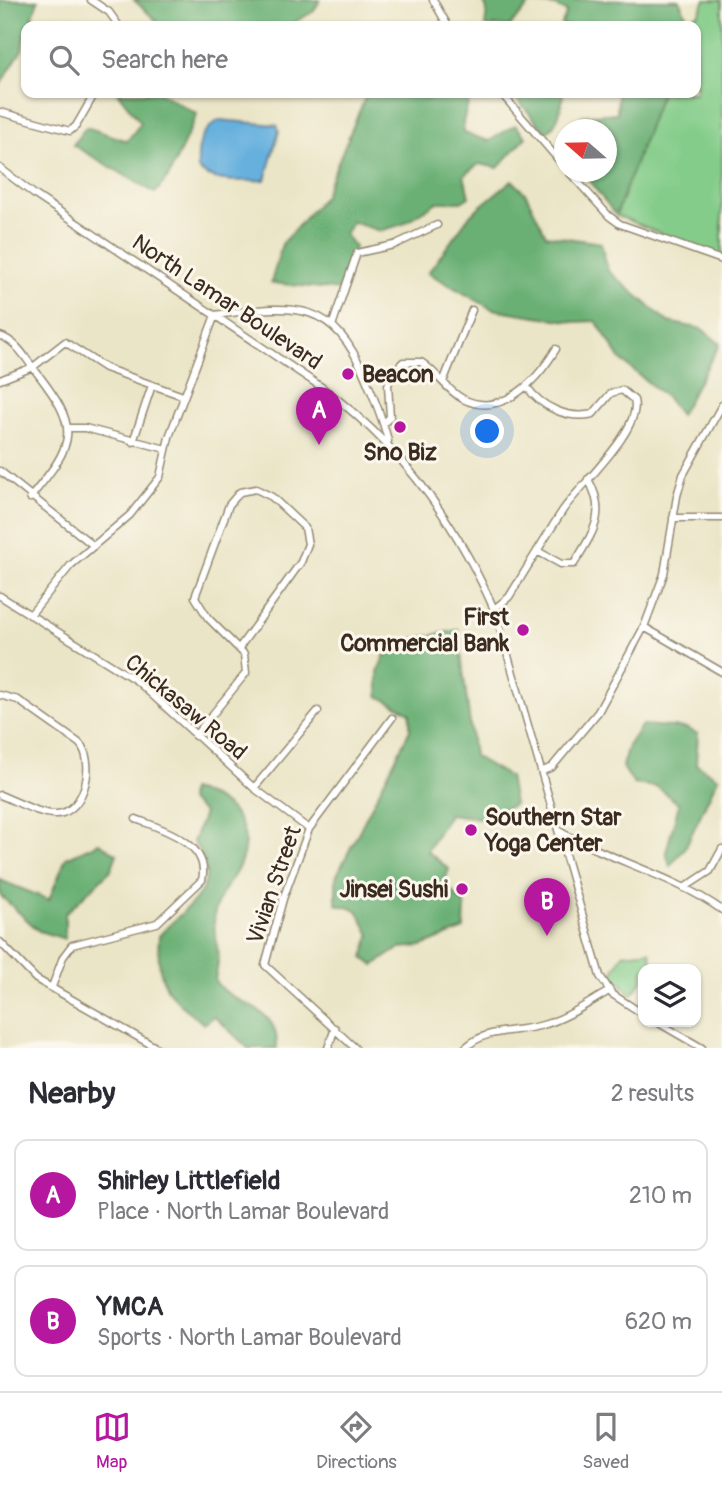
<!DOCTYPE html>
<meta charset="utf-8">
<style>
body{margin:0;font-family:Pangolin,sans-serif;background:#f2f2f3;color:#2b2b33}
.controls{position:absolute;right:21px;bottom:21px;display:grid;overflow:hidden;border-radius:14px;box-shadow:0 2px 5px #0004}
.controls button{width:63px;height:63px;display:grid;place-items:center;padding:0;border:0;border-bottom:2px solid #e1e1e2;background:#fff;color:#2b2b33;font:35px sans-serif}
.compass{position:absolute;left:554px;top:119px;width:63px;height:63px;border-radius:50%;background:#fff;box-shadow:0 2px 5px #0004;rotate:290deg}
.you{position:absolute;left:488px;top:432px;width:24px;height:24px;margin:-18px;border:5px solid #fff;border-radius:50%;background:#1a73e8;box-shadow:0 0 0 10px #1a73e833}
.badge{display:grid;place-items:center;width:46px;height:46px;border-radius:50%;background:#b5179e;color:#fff;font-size:23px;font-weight:700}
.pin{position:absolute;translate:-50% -58px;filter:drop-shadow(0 2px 4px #0008)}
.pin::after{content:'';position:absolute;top:37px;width:24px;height:21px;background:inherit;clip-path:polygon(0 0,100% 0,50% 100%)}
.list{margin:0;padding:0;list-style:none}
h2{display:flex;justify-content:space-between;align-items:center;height:91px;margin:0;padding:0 28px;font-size:30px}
h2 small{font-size:23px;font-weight:400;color:#7c7c81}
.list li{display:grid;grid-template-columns:46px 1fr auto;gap:21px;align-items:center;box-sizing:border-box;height:112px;margin:0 14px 14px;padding:0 14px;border:2px solid #e1e1e2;border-radius:14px}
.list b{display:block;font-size:26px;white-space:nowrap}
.list p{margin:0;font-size:23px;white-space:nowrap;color:#7c7c81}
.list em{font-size:23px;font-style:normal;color:#7c7c81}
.icon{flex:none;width:38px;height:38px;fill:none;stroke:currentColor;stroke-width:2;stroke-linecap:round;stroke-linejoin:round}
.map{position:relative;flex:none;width:722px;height:1048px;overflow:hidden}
.search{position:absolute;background:#fff;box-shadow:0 2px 5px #0004;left:21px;right:21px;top:21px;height:77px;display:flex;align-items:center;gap:18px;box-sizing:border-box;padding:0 24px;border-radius:14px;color:#7c7c81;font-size:26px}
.sheet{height:343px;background:#fff}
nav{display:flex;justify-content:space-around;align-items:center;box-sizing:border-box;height:98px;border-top:2px solid #e1e1e2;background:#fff;font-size:19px;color:#7c7c81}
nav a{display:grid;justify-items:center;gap:4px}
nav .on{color:#b5179e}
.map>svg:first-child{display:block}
.green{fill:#83cc89;stroke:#5f7b54;stroke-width:2}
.forest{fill:#6ab075;stroke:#526d4a;stroke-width:2}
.water{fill:#66b0de;stroke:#506d7e;stroke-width:2}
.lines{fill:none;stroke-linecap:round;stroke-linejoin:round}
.minor-casing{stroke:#938872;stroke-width:9}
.minor{stroke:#fff;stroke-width:6}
.poi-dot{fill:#b5179e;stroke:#fbf7ec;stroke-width:2.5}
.labels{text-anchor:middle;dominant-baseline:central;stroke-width:6;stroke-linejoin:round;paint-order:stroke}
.street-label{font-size:23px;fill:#3b2a1e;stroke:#fbf7ec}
.poi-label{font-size:23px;font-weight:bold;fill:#3b2a1e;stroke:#fbf7ec;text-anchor:start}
</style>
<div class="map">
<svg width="722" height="1048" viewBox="0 0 722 1048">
<rect width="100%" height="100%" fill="#fbf7ec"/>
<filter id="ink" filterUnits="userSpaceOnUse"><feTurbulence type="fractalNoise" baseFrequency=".0143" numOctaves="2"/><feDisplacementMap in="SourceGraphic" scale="14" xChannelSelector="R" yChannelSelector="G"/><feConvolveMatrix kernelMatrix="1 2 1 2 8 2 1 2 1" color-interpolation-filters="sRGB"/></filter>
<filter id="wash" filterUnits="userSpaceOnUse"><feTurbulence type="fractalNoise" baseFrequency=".00686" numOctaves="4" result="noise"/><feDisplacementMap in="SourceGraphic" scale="28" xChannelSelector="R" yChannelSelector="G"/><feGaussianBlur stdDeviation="1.57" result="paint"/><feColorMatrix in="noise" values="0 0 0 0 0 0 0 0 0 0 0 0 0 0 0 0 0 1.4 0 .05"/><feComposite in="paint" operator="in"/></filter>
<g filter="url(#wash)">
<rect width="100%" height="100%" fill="#ebe5c7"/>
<path class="green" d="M 705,0 L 722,0 L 722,259 L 616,215 L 661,93 L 696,93 L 696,26 L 685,26 L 688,19 L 699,13 Z
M 650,951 L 653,965 L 650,969 L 643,969 L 643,979 L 632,995 L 612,974 L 623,954 Z"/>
<path class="forest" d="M 0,0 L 38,0 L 30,26 L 26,26 L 22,50 L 0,85 Z
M 134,0 L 320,0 L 314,11 L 288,26 L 162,26 Z
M 483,0 L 679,0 L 688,19 L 685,26 L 561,26 L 567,12 L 556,6 L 531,3 L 510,26 L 485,26 L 487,10 Z
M 118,93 L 160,93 L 197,114 L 169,176 L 155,193 L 73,145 L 86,127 L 127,141 L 141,123 Z
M 367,93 L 412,93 L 426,100 L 439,93 L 471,93 L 463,122 L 464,133 L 489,141 L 515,125 L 526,137 L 498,168 L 479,164 L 464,175 L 469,197 L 461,202 L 437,202 L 403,224 L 380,231 L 352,222 L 345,235 L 355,247 L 340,290 L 271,283 L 282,244 L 323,198 Z
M 512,93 L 563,93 C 562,106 558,125 546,133 Z
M 618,93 L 661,93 L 616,215 L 582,172 L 606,172 L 606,130 L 568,129 L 583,116 L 617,113 Z
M 512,180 L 526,194 L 546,235 L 601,243 L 608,271 L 668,322 L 702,329 L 720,344 L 680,415 L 667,398 L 621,360 L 596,321 L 574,322 L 492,309 L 428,273 L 471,214 Z
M 458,630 L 474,756 L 509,777 L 514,804 L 487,819 L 449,814 L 427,851 L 449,869 L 444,883 L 465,905 L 464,929 L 422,946 L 400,948 L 374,965 L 363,958 L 370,935 L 357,910 L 336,904 L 336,877 L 410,730 L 410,713 L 378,696 L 378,672 L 384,656 L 413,639 Z
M 642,725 L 686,728 L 698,734 L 696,764 L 718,778 L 685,848 L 670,866 L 666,852 L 679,804 L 657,787 L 634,784 L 622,766 L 628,746 Z
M 190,790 C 230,798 258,827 238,868 C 231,883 218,895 215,911 C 212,927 217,940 218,954 C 219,963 216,973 215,981 C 236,1009 279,1003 277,1048 L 248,1048 L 214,1016 L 204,1024 C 169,996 155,985 159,936 C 187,904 228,886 193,842 L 204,813 L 189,800 Z
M 99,843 L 117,854 L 111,870 L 65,914 L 65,939 L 39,931 L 0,895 L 0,880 L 49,900 L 66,858 Z"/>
<path class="water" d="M 219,120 L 277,125 L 279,131 L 265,180 C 246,181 212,184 198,169 C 197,146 199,133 219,120 Z"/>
</g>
<g filter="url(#ink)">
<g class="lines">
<defs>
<path id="minor" d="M 91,0 L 109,12 L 119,26
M 433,0 L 448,26
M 501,93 L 564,166
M 0,112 L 70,131 L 76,126 L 95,93
M 0,168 L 35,195 L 320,386 C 400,444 457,523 496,614 L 600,976 L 612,994 L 643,1014
M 569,172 L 609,216 L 620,224 L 722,260
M 333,323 L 357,253 L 394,245 L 437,225
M 0,336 C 16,341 24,356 34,369 C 81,429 77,441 30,498
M 0,380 L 33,367 L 65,342 L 105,368 L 183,396
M 443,382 L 472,310
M 384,423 L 390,417 L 388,385 L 393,372 L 403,362 L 421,362 C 437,372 446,390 463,399 C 503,419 538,379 556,349
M 69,428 L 85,428 L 166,449
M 133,442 L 152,385
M 0,471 L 94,546
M 673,518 L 722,518
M 539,552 L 561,564 L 574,564 C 593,532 608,514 588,479
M 0,596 L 137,681 L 254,788 L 309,829
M 494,609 L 509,597 C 527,568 544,539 563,510 C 579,486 643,429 634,400 L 622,390 L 611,393 L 593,414 C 568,420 541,407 527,387
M 30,615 L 71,565 L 130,515 L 160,477 L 169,437 L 215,315 C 293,305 333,297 366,379 C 375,400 383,419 388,441
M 644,627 L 722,672
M 0,695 L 18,700 L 79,743 C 96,760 86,812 57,814 C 40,815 16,801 0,795
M 195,736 L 246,673 L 244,654 L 208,618 L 195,597 L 229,505 L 240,492 L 256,489 L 272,497 L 305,528 L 308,544 L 301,562 L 239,648
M 543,771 L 552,767 L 598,712 L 644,627 L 664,574 L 677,496 L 683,475 L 722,405
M 254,788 L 318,711
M 559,831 C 612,861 672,875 722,910
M 684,888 L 710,871 L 722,849
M 0,942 L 36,979 L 157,1048
M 52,987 L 63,957 L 72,945 L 157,923 L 202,880 C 211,843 162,829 136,819
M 657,1022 L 702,1048
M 328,1048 L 335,1028
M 355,1048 L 265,965 L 283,899 L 309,829 L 392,718
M 465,1048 C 486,1028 512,1033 539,1026 C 564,1020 587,1004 609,991"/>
</defs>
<use href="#minor" class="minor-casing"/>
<use href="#minor" class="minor"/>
</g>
</g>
<g class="poi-dot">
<circle cx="348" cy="374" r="7"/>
<circle cx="400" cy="427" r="7"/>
<circle cx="523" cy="630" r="7"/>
<circle cx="471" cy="830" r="7"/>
<circle cx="462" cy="889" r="7"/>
</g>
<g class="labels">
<g class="street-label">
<text transform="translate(227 302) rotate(34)">North Lamar Boulevard</text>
<text transform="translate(186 707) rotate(40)">Chickasaw Road</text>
<text transform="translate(274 885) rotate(-71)">Vivian Street</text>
</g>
<g class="poi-label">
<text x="362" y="374">Beacon</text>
<text x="400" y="452" text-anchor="middle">Sno Biz</text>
<text x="509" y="617" text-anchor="end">First<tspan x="509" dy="26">Commercial Bank</tspan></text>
<text x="485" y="817">Southern Star<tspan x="485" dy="26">Yoga Center</tspan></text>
<text x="448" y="889" text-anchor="end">Jinsei Sushi</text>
</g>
</g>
</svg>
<div class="controls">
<button><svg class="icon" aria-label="layers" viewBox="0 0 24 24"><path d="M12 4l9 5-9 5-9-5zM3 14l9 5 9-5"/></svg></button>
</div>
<svg class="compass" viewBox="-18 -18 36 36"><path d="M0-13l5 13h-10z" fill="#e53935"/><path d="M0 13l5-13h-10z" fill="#7c7c81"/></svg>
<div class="you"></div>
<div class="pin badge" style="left:319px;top:445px">A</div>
<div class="pin badge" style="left:547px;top:936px">B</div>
<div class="search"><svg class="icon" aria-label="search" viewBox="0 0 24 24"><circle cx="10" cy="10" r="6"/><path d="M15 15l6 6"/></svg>Search here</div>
</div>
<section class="sheet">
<h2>Nearby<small>2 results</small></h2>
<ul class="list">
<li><span class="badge">A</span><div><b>Shirley Littlefield</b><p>Place · North Lamar Boulevard</p></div><em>210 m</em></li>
<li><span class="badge">B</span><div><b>YMCA</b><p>Sports · North Lamar Boulevard</p></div><em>620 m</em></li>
</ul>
</section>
<nav>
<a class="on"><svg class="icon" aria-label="map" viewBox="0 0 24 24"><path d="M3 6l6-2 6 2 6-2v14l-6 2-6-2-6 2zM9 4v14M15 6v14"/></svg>Map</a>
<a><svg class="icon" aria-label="directions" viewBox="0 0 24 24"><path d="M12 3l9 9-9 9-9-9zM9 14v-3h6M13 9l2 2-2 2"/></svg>Directions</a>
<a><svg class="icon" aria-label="saved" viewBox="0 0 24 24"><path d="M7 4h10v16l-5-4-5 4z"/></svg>Saved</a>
</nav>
